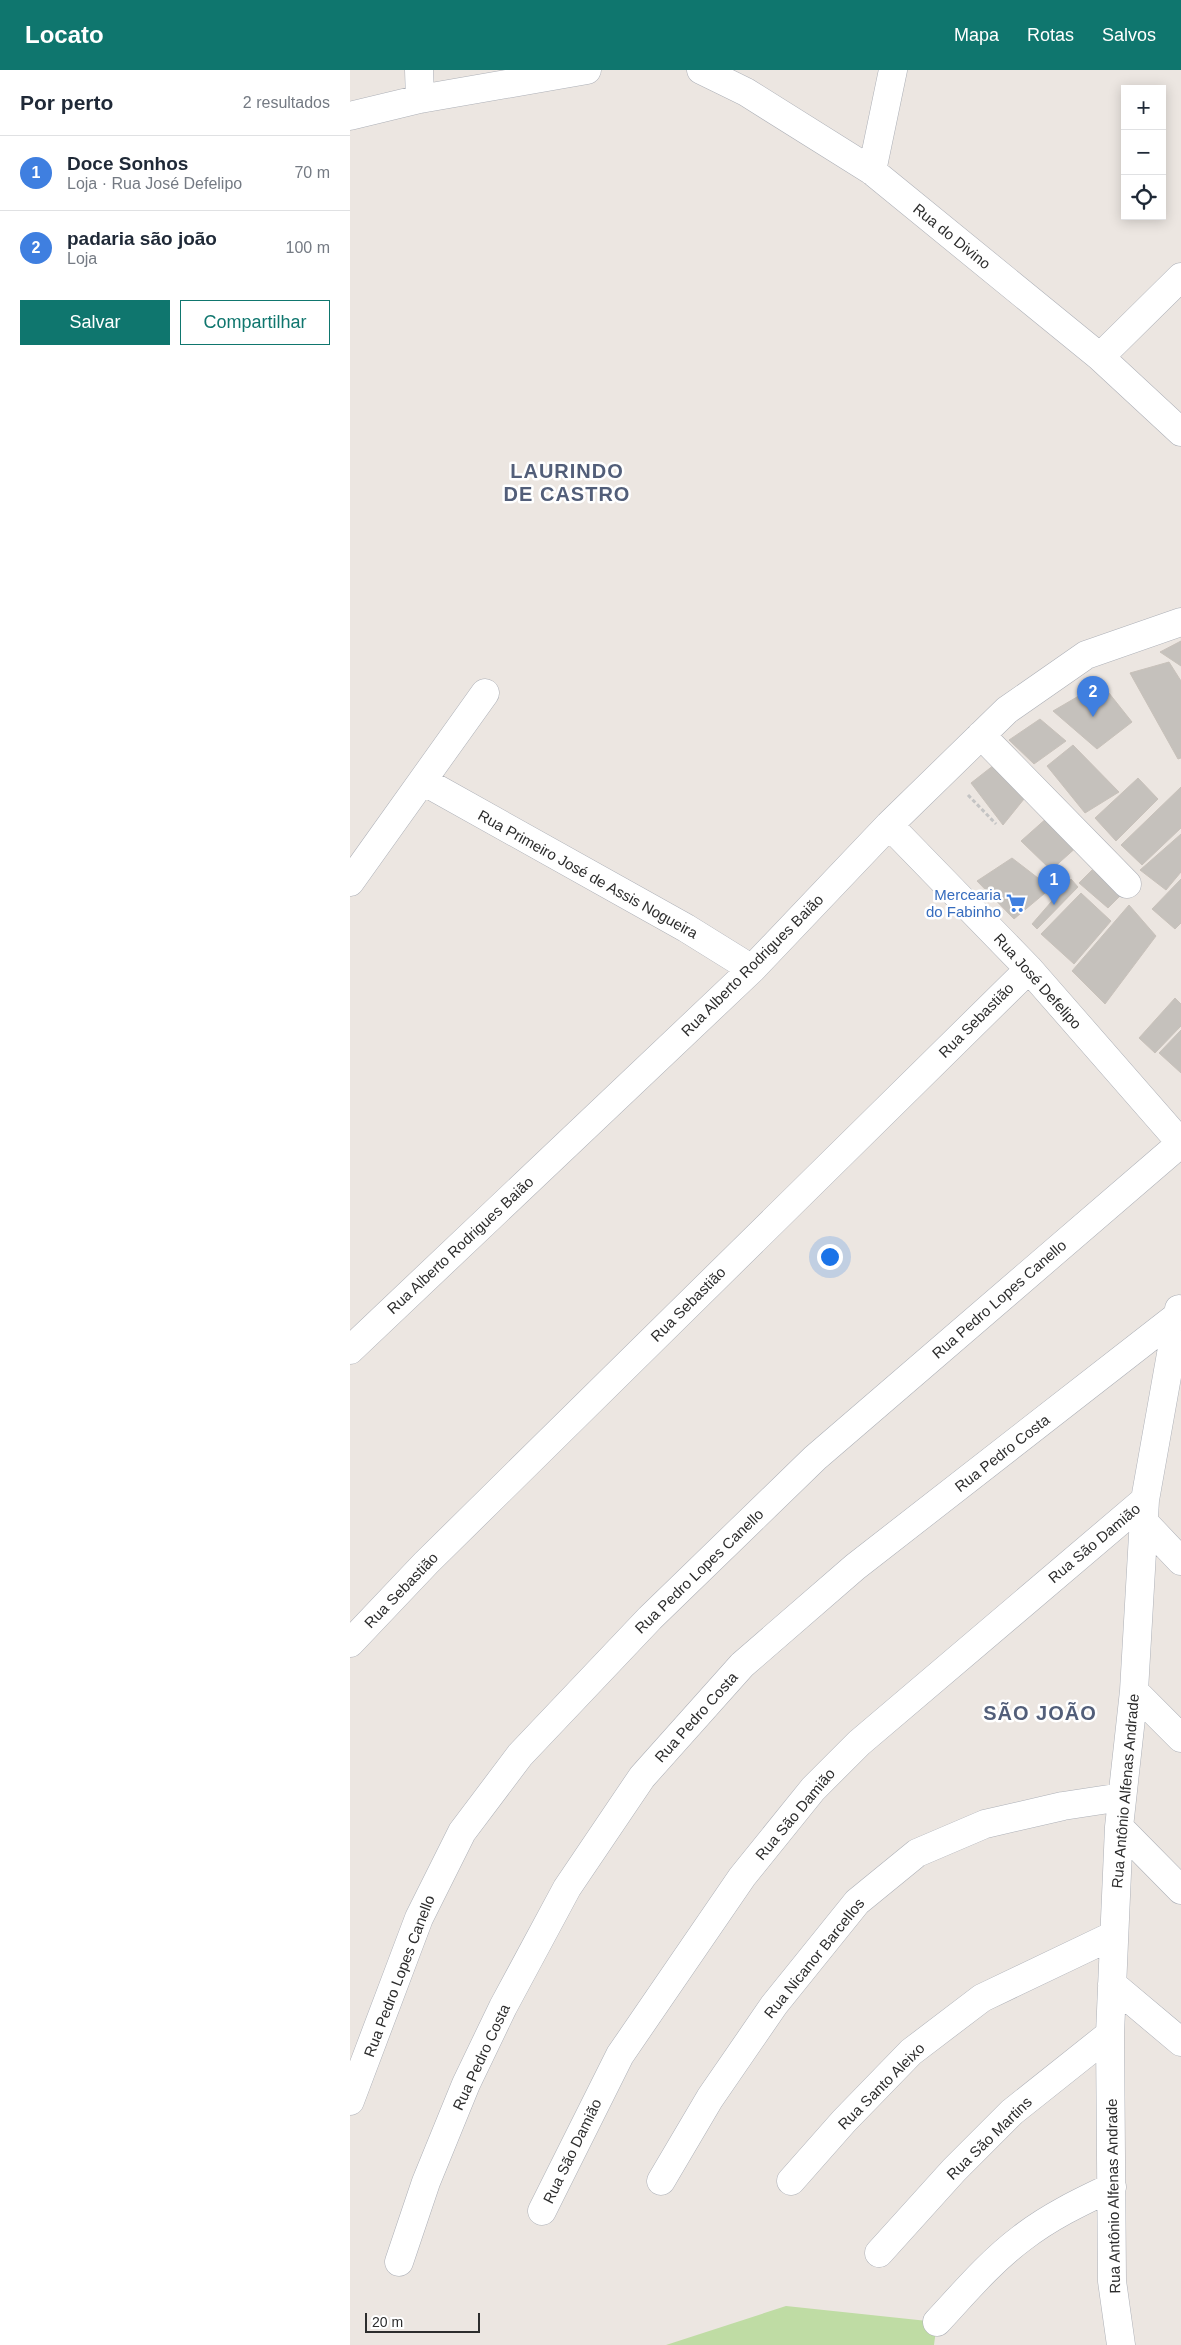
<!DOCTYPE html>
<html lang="pt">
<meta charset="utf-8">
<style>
body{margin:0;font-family:Helvetica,sans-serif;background:#f2f2f3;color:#1f2937}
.controls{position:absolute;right:15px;top:15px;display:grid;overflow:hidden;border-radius:0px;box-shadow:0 2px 12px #0003}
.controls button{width:45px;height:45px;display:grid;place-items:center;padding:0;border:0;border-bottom:1px solid #e0e1e3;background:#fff;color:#1f2937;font:25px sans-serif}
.scale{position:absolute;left:15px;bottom:12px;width:115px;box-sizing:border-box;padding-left:5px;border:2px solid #2d2d2d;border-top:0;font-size:14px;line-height:18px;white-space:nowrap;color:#2d2d2d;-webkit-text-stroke:4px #fff;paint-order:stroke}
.you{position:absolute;left:479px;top:1186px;width:18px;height:18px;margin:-12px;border:4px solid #fff;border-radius:50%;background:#1a73e8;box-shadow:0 0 0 8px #1a73e833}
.badge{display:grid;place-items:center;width:32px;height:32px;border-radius:50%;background:#0f766e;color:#fff;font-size:16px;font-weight:700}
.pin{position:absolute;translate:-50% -41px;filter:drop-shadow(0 1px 2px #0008)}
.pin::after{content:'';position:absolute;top:26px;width:18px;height:15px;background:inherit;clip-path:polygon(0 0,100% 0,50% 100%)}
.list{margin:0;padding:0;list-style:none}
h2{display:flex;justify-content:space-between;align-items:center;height:65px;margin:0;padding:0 20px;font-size:21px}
h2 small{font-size:16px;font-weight:400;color:#747a83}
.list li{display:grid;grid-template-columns:32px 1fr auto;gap:15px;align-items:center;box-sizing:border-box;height:75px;padding:0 20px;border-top:1px solid #e0e1e3}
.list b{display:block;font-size:19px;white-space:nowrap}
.list p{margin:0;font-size:16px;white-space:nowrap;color:#747a83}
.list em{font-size:16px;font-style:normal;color:#747a83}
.actions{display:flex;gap:10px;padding:15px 20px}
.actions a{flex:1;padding:11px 0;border:1px solid #0f766e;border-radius:0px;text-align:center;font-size:18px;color:#0f766e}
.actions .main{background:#0f766e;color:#fff}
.icon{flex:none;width:28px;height:28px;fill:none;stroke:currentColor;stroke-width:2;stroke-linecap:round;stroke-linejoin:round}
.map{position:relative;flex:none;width:831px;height:2275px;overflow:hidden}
header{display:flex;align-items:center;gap:30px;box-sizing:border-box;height:70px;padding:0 25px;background:#0f766e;color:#fff}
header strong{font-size:24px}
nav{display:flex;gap:28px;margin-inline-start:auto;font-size:18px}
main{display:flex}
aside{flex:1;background:#fff}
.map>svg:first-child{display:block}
.green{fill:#bfdca4}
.building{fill:#c5c1bc;stroke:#c8c1ba}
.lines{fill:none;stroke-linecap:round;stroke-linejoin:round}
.minor-casing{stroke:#adb0b7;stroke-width:29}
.path{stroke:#c4c4c4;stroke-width:3;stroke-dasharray:4 2.5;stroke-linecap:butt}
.minor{stroke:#fff;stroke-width:28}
.labels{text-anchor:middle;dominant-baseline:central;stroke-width:5;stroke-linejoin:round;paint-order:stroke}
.street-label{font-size:15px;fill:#2d2d2d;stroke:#fff}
.shop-label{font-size:15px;fill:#366cbe;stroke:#fff;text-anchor:end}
.district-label{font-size:20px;font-weight:bold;letter-spacing:1px;fill:#525e79;stroke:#fff}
</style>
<header>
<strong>Locato</strong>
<nav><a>Mapa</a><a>Rotas</a><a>Salvos</a></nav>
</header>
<main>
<aside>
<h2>Por perto<small>2 resultados</small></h2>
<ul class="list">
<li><span class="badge" style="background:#3f7fe0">1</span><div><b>Doce Sonhos</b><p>Loja · Rua José Defelipo</p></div><em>70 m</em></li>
<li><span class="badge" style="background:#3f7fe0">2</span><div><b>padaria são joão</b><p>Loja</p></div><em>100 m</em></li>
</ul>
<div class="actions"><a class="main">Salvar</a><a>Compartilhar</a></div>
</aside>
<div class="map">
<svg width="831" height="2275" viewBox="0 0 831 2275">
<rect width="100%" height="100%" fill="#ece6e1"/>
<path class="green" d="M 436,2236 L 587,2252 L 584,2275 L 316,2275 Z"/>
<path class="building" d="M 831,571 L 831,596 L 810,582 Z
M 819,592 L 831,611 L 831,688 L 828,689 L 780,603 Z
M 751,613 L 782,652 L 747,679 L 703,641 Z
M 690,649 L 716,671 L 684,694 L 659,670 Z
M 723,675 L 769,722 L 735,743 L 697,696 Z
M 644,695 L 674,729 L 653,755 L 621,713 Z
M 788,708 L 808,729 L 766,771 L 745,748 Z
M 831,717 L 831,758 L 792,795 L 771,775 Z
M 698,747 L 729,775 L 701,800 L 671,771 Z
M 831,764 L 831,802 L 816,820 L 790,800 Z
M 662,788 L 701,818 L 664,849 L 627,811 Z
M 742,800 L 773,823 L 758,838 L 729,813 Z
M 721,809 L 728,817 L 687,859 L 682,854 Z
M 831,809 L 831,853 L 825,859 L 802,839 Z
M 731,823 L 761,851 L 724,894 L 691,864 Z
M 779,835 L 806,866 L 755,934 L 722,901 Z
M 825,928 L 831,934 L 831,956 L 805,983 L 789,968 Z
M 831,960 L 831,1003 L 809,983 Z"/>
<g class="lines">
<defs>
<path id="minor" d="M 69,0 L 70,29
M 351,0 L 396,22 L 522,101 L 750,287 L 831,362
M 0,46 L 70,29 L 237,0
M 522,101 L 543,0
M 750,287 L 831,207
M 631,665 L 777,814
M 73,711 L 336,858 L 402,899
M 0,812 L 135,623
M 0,1280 L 402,899 L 539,755 L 657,640 L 736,585 L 831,552
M 793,1451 L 831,1491
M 0,1573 L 76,1493 L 679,899
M 784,1621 L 831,1668
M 769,1757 L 831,1820
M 762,1914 L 831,1972
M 0,2031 L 69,1848 L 112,1762 L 170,1685 L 300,1548 L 465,1388 L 831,1073 L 679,899 L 539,755
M 311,2111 L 360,2028 L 424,1935 L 507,1832 L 567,1783 L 635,1754 L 713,1736 L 772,1727
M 441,2111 L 494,2051 L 561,1982 L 632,1928 L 764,1865
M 192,2141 L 270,1985 L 392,1807 L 463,1719 L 509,1673 L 795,1430
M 529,2183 L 604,2100 L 662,2042 L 760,1964
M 49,2192 L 76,2112 L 116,2014 L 153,1937 L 217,1818 L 292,1707 L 392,1595 L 505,1497 L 826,1247
M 587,2252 C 614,2223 640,2192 672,2168 C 699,2147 730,2132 762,2117
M 771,2275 L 762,2211 L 760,1964 L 769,1757 L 784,1621 L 795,1430 L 829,1239"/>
</defs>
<use href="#minor" class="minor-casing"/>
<path class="path" d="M 618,725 L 646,754"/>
<use href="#minor" class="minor"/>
</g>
<defs>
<symbol id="supermarket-bare" viewBox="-9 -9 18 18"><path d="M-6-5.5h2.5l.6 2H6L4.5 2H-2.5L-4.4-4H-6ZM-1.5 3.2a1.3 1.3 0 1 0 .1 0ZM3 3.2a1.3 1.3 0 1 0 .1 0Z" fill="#3f7fe0" stroke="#fff" stroke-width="2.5" paint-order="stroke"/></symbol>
</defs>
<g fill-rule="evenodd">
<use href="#supermarket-bare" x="652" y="819" width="28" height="28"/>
</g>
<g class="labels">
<g class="street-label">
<text transform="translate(602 166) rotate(39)">Rua do Divino</text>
<text transform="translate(238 804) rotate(29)">Rua Primeiro José de Assis Nogueira</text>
<text transform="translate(402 895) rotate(-45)">Rua Alberto Rodrigues Baião</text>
<text transform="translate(688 911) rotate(48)">Rua José Defelipo</text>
<text transform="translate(626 950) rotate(-45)">Rua Sebastião</text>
<text transform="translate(110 1175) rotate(-43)">Rua Alberto Rodrigues Baião</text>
<text transform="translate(649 1229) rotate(-41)">Rua Pedro Lopes Canello</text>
<text transform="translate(338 1234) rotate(-45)">Rua Sebastião</text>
<text transform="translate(652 1383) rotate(-38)">Rua Pedro Costa</text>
<text transform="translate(744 1473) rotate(-40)">Rua São Damião</text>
<text transform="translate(349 1501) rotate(-44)">Rua Pedro Lopes Canello</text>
<text transform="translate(51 1520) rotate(-46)">Rua Sebastião</text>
<text transform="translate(346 1647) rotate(-48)">Rua Pedro Costa</text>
<text transform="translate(775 1721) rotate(-85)">Rua Antônio Alfenas Andrade</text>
<text transform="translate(445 1744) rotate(-50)">Rua São Damião</text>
<text transform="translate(464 1888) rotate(-51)">Rua Nicanor Barcellos</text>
<text transform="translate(49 1906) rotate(-69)">Rua Pedro Lopes Canello</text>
<text transform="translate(131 1987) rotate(-65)">Rua Pedro Costa</text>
<text transform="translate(531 2016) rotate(-45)">Rua Santo Aleixo</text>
<text transform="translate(639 2068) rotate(-44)">Rua São Martins</text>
<text transform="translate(222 2081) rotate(-64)">Rua São Damião</text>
<text transform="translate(763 2126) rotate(-91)">Rua Antônio Alfenas Andrade</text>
</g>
<g class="shop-label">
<text x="651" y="824">Mercearia<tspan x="651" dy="17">do Fabinho</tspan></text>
</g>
<g class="district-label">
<text x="217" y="401">LAURINDO<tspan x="217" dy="23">DE CASTRO</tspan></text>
<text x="690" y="1643">SÃO JOÃO</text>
</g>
</g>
</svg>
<div class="controls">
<button>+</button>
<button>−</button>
<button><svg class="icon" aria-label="locate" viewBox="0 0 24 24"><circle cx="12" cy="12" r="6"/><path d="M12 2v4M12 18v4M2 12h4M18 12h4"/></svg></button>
</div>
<div class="scale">20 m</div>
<div class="you"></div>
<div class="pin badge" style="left:704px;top:835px;background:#3f7fe0">1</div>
<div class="pin badge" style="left:743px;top:647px;background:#3f7fe0">2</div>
</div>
</main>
